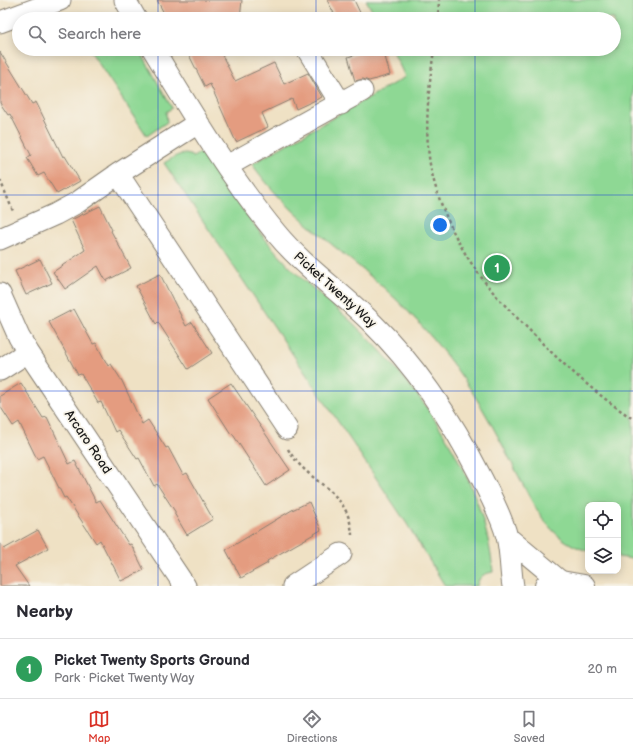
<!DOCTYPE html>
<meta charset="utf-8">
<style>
body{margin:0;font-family:"Balsamiq Sans",sans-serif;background:#f7f7f7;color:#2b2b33}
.controls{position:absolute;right:12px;bottom:12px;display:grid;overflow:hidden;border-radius:8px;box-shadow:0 2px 10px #0003}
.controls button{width:36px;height:36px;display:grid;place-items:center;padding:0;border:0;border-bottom:1px solid #e1e1e2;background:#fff;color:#2b2b33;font:20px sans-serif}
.you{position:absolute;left:440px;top:225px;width:14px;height:14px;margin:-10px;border:3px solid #fff;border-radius:50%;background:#1a73e8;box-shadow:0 0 0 6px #1a73e833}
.badge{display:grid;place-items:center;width:26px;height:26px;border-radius:50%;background:#d93025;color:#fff;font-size:13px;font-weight:700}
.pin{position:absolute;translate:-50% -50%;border:2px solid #fff;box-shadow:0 1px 4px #0006}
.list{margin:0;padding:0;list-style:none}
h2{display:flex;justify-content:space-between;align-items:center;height:52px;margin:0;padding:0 16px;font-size:17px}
h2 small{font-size:13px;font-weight:400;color:#7c7c81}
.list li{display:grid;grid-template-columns:26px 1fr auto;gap:12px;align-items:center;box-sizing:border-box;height:60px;padding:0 16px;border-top:1px solid #e1e1e2}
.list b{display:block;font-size:15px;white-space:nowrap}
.list p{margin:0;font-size:13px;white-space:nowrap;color:#7c7c81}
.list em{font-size:13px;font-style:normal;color:#7c7c81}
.icon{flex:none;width:22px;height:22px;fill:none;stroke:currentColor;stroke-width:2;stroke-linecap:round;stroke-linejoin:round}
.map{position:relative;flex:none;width:633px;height:586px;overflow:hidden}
.search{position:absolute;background:#fff;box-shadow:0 2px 10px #0003;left:12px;right:12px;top:12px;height:44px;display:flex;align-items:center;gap:10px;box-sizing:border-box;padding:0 14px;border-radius:22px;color:#7c7c81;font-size:15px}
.sheet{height:112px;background:#fff}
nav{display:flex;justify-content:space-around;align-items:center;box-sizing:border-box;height:56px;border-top:1px solid #e1e1e2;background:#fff;font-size:11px;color:#7c7c81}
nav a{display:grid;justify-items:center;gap:2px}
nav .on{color:#d93025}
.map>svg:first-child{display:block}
.green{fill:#8ed894;stroke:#557a58}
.building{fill:#e49c80}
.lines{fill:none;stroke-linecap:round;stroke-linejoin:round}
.minor-casing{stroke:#867e70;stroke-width:23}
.major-casing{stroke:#867e70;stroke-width:24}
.path{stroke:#867e70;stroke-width:2.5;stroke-dasharray:3 3;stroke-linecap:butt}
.minor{stroke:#fff;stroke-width:21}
.major{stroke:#fff;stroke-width:22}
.grid{fill:none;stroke:#1d4ed8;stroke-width:1;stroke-opacity:0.55}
.labels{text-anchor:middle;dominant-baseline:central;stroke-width:3.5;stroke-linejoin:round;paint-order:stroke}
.street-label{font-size:13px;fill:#1c1c1c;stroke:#f7f3e8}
</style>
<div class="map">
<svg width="633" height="586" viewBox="0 0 633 586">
<rect width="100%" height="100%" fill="#f7f3e8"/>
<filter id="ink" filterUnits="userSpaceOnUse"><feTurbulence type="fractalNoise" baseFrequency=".025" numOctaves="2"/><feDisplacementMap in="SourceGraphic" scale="8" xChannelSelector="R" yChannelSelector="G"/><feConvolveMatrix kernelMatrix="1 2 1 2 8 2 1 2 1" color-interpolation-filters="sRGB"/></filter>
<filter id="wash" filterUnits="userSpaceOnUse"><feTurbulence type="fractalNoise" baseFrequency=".012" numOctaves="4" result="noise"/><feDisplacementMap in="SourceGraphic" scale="16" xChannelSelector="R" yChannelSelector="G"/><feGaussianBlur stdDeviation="0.9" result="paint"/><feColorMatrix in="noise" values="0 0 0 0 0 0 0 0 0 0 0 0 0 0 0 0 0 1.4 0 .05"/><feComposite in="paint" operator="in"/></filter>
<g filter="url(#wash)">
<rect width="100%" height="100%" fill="#efe1c4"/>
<path class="green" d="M 366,0 L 633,0 L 633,559 L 618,557 L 618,505 L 588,505 L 588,551 C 547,540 533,503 515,469 C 500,440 485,411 467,384 C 443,349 416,317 384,288 C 339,248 287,214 252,164 L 405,77 L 392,49 L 614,49 L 614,19 L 377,19 Z
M 89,49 L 139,49 L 172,108 L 166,112 L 167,122 L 147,136 Z
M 203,151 C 229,190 255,230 288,265 C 310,288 337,307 360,330 C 424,392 485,481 493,572 C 483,574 479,576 477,586 L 445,586 L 407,524 L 164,163 C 174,157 183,150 193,157 Z"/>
<g id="blocks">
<path class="building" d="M 157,0 L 242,0 L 240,19 L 167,19 Z
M 327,0 L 354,0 L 363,19 L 337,19 Z
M 186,49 L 219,49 L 235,81 L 274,63 L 284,84 L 308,73 L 322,97 L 296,109 L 292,99 L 262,113 L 268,127 L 236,142 L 210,84 L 205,87 Z
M 373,49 L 383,49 L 390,75 L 369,81 L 363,79 L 355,81 L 348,57 Z
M 0,52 L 32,104 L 36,102 L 63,157 L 65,156 L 80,181 L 57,194 L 44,173 L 38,176 L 27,158 L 31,155 L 10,114 L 8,115 L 0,103 Z
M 100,206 L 112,230 L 111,231 L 131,268 L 106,281 L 98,266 L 65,289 L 53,272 L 85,250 L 71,220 Z
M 40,259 L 52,283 L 26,295 L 15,271 Z
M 160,274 L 186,326 L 192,322 L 212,353 L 188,369 L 158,322 L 156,324 L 136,286 Z
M 74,309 L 93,344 L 96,343 L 108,366 L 111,364 L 122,381 L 142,424 L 148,420 L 166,448 L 168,447 L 183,475 L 187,473 L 213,519 L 187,535 L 174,513 L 176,513 L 157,484 L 154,486 L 139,458 L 137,459 L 118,430 L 115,432 L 101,402 L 98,403 L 81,374 L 78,375 L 49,322 Z
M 21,383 L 43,418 L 47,417 L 69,464 L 75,461 L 96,502 L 100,500 L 129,545 L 131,544 L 144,570 L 121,581 L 100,540 L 96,543 L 66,497 L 64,498 L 43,456 L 37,459 L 19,422 L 13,426 L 0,406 L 0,396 Z
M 231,383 L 290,470 L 266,486 L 232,433 L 231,434 L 208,398 Z
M 309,502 L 321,530 L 267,561 L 268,563 L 241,578 L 226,550 L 292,510 Z
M 38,530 L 48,548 L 15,566 L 29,586 L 0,586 L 0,543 L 4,549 Z"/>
</g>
</g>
<g filter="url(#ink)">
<use href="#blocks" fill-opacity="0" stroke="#867e70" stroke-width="1"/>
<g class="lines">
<defs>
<path id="minor" d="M 125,0 L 136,19
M 0,22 L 60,0
M 153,49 C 191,112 229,176 276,233 C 304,267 341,292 372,323 C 418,368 453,422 482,479 C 491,497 502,517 507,537 C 511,552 510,570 513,586
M 307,49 L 341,104
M 227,166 L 362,91
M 118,174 L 287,429
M 0,239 L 56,214 L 78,202 L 118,174 L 198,123
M 0,294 L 19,337 L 28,352 L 185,586
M 0,370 L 28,352
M 507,537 L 561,582
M 293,586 L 341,554"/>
<path id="major" d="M 546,586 L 561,582 L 584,586"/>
</defs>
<use href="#minor" class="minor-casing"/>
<use href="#major" class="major-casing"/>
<path class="path" d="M 438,19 L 439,0
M 434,49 C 429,88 424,125 430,164 C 438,207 461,253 488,286 C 504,306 523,323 540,341 C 569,370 599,396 633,419
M 0,180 L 13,211
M 288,449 C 308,485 349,488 352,535"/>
<use href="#minor" class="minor"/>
<use href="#major" class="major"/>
</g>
</g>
<path class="grid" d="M 158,0 L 158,19M 316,0 L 316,19M 475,0 L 475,19M 158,49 L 158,586M 316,49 L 316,586M 475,49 L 475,586M 0,195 L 633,195M 0,391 L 633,391"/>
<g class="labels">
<g class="street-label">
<text transform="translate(335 290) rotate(42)">Picket Twenty Way</text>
<text transform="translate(88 442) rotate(56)">Arcaro Road</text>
</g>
</g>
</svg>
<div class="controls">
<button><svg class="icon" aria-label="locate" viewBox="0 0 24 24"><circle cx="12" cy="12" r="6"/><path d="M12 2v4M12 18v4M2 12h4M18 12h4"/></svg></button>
<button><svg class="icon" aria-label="layers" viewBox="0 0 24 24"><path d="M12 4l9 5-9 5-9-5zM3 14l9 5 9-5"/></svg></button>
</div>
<div class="you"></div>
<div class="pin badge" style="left:497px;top:268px;background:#2e9e5b">1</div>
<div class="search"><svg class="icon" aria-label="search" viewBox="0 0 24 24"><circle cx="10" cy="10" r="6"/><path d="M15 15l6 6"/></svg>Search here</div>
</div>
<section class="sheet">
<h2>Nearby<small></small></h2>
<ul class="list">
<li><span class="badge" style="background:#2e9e5b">1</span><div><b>Picket Twenty Sports Ground</b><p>Park · Picket Twenty Way</p></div><em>20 m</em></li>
</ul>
</section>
<nav>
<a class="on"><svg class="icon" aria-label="map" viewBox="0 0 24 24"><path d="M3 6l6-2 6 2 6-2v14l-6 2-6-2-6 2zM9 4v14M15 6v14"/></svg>Map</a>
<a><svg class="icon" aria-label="directions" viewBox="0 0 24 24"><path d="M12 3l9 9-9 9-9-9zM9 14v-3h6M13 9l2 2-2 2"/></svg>Directions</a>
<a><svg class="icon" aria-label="saved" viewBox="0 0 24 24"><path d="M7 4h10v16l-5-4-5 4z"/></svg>Saved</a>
</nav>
